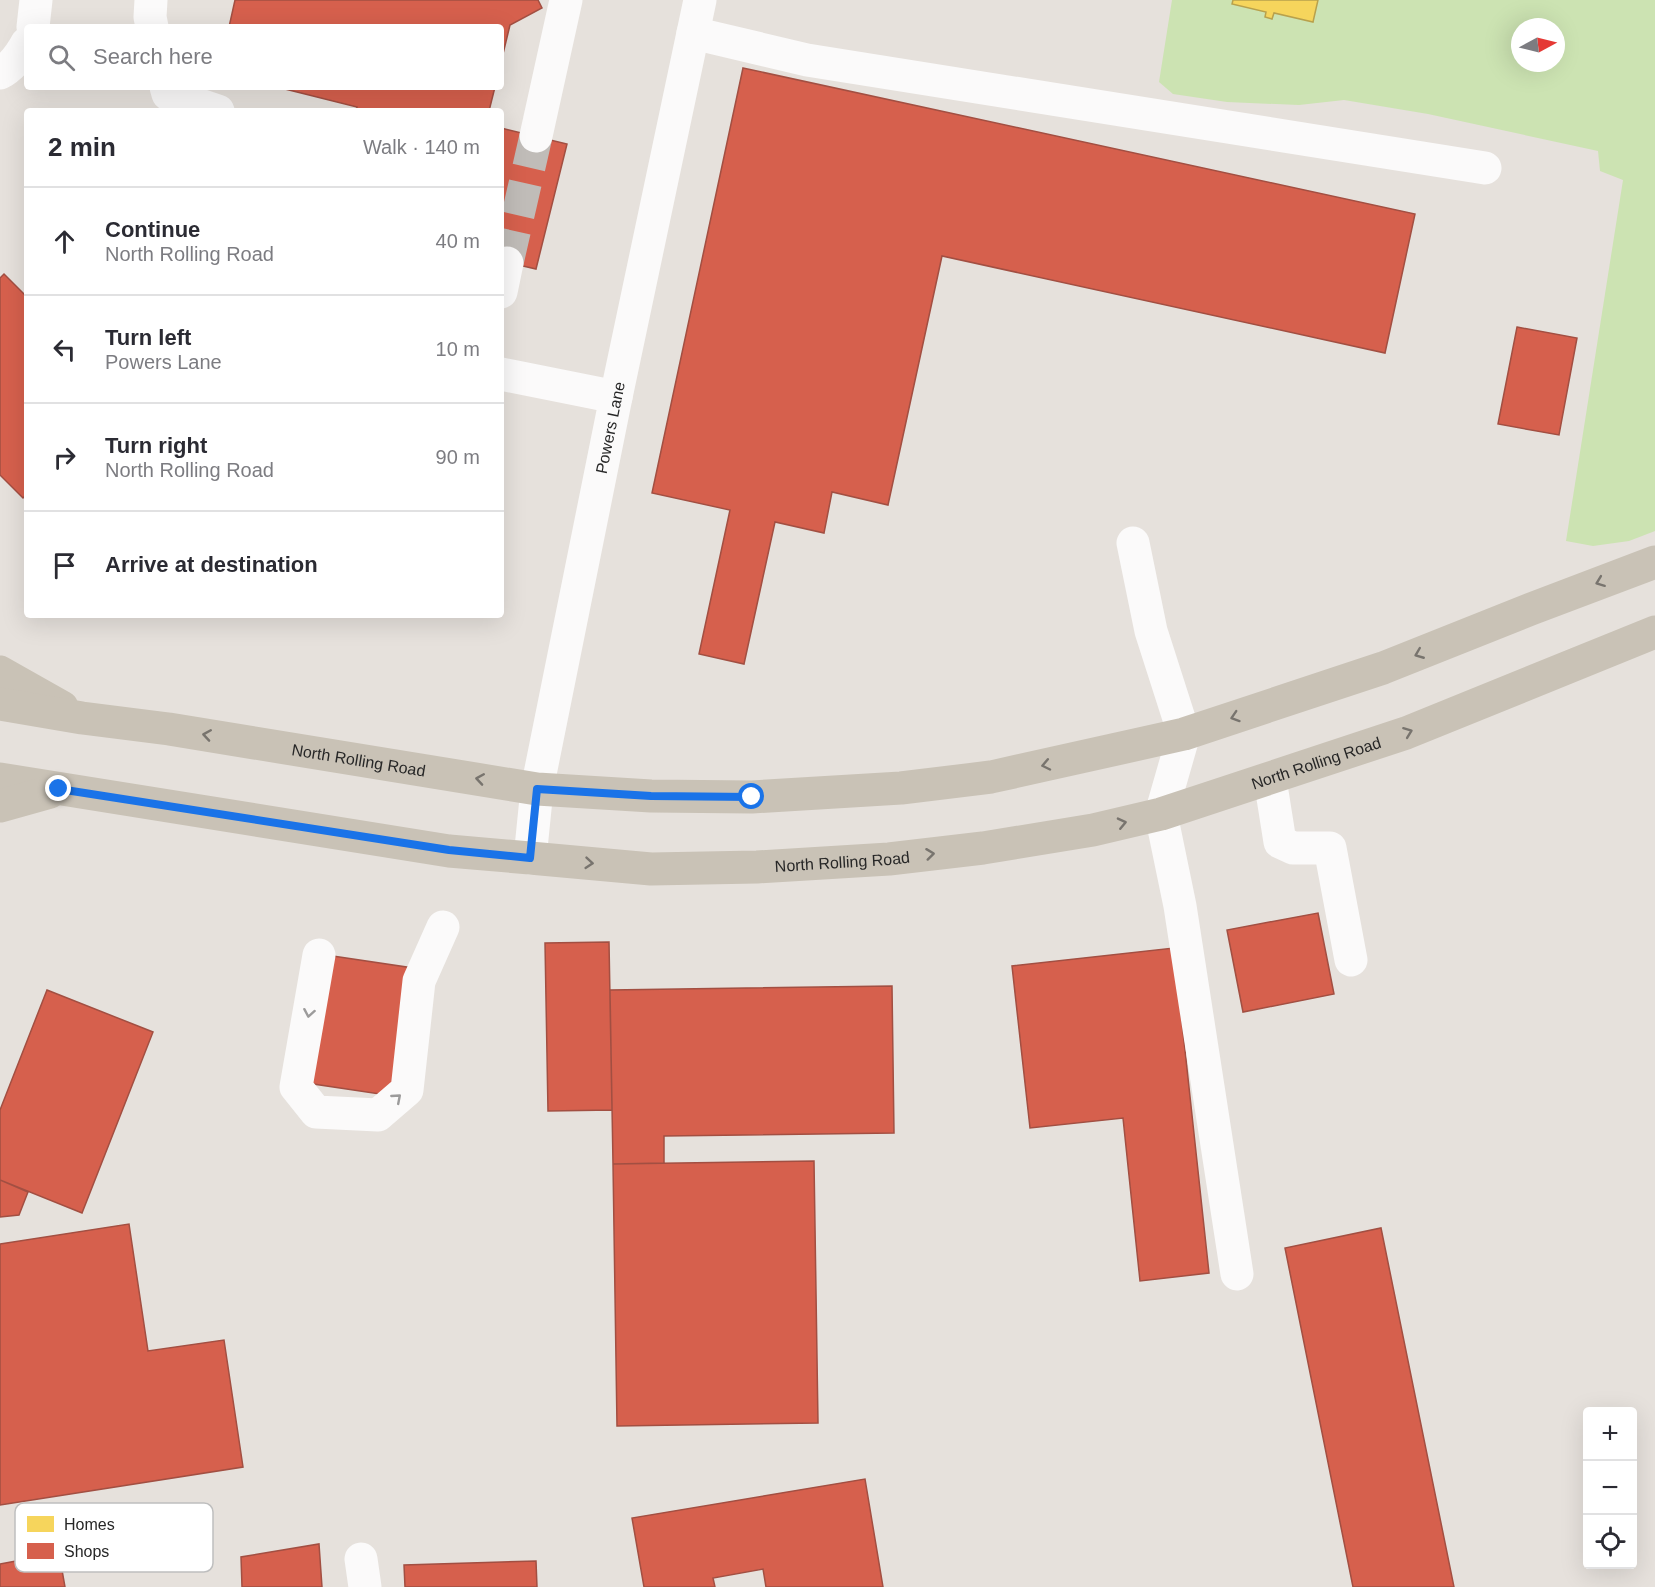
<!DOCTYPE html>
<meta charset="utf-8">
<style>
body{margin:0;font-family:Arial,sans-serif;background:#f2f2f3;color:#2b2b33}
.controls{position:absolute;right:18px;bottom:18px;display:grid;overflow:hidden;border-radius:6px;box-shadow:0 6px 24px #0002}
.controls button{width:54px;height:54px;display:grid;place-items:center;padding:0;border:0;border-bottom:2px solid #e1e1e2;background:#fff;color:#2b2b33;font:30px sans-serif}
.compass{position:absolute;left:1511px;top:18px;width:54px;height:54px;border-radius:50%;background:#fff;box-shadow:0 6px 24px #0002;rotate:83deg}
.stop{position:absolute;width:18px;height:18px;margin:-14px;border:4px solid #1a73e8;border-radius:50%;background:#fff}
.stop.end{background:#1a73e8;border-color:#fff;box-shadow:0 2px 6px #0008}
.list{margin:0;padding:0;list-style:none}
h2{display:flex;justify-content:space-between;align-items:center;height:78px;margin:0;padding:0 24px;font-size:26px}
h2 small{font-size:20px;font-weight:400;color:#7c7c81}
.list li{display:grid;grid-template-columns:39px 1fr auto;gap:18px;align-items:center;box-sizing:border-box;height:108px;padding:0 24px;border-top:2px solid #e1e1e2}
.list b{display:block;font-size:22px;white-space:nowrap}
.list p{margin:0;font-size:20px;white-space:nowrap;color:#7c7c81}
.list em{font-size:20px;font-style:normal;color:#7c7c81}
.icon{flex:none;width:33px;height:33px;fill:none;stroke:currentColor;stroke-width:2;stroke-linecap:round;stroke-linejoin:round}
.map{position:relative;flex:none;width:1655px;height:1587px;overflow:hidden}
.search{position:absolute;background:#fff;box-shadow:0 6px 24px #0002;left:24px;top:24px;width:480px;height:66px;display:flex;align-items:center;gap:15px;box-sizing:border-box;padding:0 21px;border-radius:6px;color:#7c7c81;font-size:22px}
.panel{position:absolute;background:#fff;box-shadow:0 6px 24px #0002;left:24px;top:108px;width:480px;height:510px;border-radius:6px}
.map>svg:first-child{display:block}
.green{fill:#cce3b2;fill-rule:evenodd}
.homes{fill:#f6d55c;stroke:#b8a14c;stroke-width:1.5}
.shops{fill:#d6604d;stroke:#a24f42;stroke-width:1.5}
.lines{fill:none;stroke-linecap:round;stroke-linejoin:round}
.minor-tunnel{stroke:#c0bcb8;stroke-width:33;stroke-dasharray:33 16;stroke-linecap:butt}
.minor{stroke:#fbfafa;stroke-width:33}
.major{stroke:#c9c2b6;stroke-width:33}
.oneway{stroke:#78746e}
.oneway2{stroke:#9c9b9b}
.route{stroke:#1a73e8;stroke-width:8}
.labels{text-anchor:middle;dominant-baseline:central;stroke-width:6;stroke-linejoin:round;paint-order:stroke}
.street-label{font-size:16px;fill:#272727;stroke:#fff}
.key{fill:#fff;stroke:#bebebe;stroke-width:1.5}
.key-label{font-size:16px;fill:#272727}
</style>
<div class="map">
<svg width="1655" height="1587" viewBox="0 0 1655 1587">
<rect width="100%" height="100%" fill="#e6e1dc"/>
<path class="green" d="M 1172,0 L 1655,0 L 1655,531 L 1629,541 L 1593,546 L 1566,541 L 1623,180 L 1600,171 L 1598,151 L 1428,114 L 1344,100 L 1299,105 L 1227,102 L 1173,94 L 1159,82 ZM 1520,27 L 1556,27 L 1556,63 L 1520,63 Z"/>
<path class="homes" d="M 1233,0 L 1318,0 L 1313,22 L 1274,13 L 1272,19 L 1265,17 L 1266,12 L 1232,4 Z"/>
<path class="shops" d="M 235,0 L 538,0 L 542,8 L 510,25 L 501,62 L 501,27 L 229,27 Z
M 743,68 L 1415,214 L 1385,353 L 942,256 L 888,505 L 832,492 L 824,533 L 775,522 L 744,664 L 699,654 L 730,510 L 652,493 Z
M 277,87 L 495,87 L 489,111 L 356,111 L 357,107 Z
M 501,128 L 567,144 L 536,269 L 501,261 Z
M 4,274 L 27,297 L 27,494 L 23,498 L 0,475 L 0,278 Z
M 1517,327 L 1577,338 L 1559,435 L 1498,424 Z
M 1318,913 L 1334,994 L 1243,1012 L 1227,930 Z
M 609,942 L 612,1110 L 548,1111 L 545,943 Z
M 1174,948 L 1209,1273 L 1140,1281 L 1123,1118 L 1030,1128 L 1012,966 Z
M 326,955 L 413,968 L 393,1096 L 307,1083 Z
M 892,986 L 894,1133 L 664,1136 L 664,1163 L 613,1164 L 610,990 Z
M 47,990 L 153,1032 L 82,1213 L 0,1180 L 0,1110 Z
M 814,1161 L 818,1423 L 617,1426 L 613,1164 Z
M 0,1180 L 28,1192 L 19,1215 L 0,1217 Z
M 129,1224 L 148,1351 L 224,1340 L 243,1467 L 0,1505 L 0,1244 Z
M 1381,1228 L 1454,1587 L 1353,1587 L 1285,1248 Z
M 865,1479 L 883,1587 L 766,1587 L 763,1569 L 713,1578 L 715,1587 L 644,1587 L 632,1518 Z
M 319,1544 L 322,1587 L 242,1587 L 241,1557 Z
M 59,1553 L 65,1587 L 0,1587 L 0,1564 Z
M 536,1561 L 537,1587 L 405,1587 L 404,1565 Z"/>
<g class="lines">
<path class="minor-tunnel" d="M 507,263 L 536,136"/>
<g class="minor">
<path d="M 151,0 L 150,17 L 152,27"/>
<path d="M 33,27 L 36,0"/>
<path d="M 693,33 L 807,60 L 1485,168"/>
<path d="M 0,73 C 12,67 21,54 27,43"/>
<path d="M 166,87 L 168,94 L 218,111"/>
<path d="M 536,136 L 566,0"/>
<path d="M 501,292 L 507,263"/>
<path d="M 501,374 L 616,397"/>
<path d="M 1133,543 L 1151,631 L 1184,734 L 1161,814 L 1180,906 L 1237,1274"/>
<path d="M 1270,779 L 1280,842 L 1293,848 L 1330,848 L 1351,960"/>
<path id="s1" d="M 530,858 L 537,789 L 616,397 L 700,0"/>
<path d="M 319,955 L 296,1087 L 316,1112 L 378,1115 L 407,1090 L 419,981 L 443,927"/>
<path d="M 361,1559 L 365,1587"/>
</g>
<g class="major">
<path d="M 0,672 L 62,707"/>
<path id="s2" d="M 0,704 L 82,718 L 169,729 L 537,789 L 651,796 L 752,797 L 901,788 L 991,777 L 1184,734 L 1383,668 L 1531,609 L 1655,562"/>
<path id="s3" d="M 0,779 L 449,851 L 530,858 L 651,869 L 757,867 L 889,859 L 983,848 L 1093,830 L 1161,814 L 1406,733 L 1655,632"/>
<path d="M 0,806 L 50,792"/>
</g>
</g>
<defs><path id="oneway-chevron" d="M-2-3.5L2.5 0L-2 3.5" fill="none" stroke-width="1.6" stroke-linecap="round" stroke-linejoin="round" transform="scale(1.5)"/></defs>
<g class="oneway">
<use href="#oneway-chevron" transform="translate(1600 582) rotate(159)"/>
<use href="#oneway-chevron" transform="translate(1419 654) rotate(158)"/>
<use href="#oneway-chevron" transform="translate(1235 717) rotate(162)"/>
<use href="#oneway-chevron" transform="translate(1408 732) rotate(-21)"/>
<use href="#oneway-chevron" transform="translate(207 735) rotate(-171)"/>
<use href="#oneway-chevron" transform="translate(1046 765) rotate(168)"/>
<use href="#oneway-chevron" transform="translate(480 779) rotate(-171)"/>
<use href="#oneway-chevron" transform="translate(1122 823) rotate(-13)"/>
<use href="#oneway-chevron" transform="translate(930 854) rotate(-7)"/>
<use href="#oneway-chevron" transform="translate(589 863) rotate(5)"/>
</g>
<g class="oneway2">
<use href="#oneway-chevron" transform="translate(309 1013) rotate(100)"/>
<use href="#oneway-chevron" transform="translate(397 1098) rotate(-41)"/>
</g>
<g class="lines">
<path class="route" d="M 59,789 L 449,850 L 530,858 L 537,789 L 651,796 L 752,797"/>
</g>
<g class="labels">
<g class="street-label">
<text stroke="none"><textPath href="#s1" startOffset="438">Powers Lane</textPath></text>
<text stroke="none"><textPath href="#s2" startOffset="363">North Rolling Road</textPath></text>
<text stroke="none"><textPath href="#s3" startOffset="1335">North Rolling Road</textPath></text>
<text stroke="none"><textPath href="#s3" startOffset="849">North Rolling Road</textPath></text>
</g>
</g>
<rect x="15" y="1503" width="198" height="69" rx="9" class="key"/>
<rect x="27" y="1516" width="27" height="16" fill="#f6d55c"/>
<rect x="27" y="1543" width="27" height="16" fill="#d6604d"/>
<g class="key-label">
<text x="64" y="1530">Homes</text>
<text x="64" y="1557">Shops</text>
</g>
</svg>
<div class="controls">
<button>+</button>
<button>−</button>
<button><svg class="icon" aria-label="locate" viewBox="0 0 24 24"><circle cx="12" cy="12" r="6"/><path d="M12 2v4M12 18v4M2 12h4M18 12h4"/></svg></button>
</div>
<svg class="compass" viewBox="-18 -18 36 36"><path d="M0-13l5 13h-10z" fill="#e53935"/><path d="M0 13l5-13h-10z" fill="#7c7c81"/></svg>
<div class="stop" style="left:752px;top:797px"></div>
<div class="stop end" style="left:59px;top:789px"></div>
<div class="search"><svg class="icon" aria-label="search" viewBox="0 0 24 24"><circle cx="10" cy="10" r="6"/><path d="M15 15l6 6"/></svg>Search here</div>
<section class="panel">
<h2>2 min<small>Walk · 140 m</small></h2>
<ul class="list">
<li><svg class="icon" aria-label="ahead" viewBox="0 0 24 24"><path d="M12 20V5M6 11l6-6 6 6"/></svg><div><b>Continue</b><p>North Rolling Road</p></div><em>40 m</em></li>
<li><svg class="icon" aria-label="left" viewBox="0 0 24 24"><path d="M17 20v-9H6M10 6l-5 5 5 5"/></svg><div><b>Turn left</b><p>Powers Lane</p></div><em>10 m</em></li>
<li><svg class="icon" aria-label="right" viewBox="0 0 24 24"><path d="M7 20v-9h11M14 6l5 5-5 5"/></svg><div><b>Turn right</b><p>North Rolling Road</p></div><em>90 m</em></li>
<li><svg class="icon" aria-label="arrive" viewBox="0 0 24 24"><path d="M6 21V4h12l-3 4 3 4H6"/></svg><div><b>Arrive at destination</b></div></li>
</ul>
</section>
</div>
